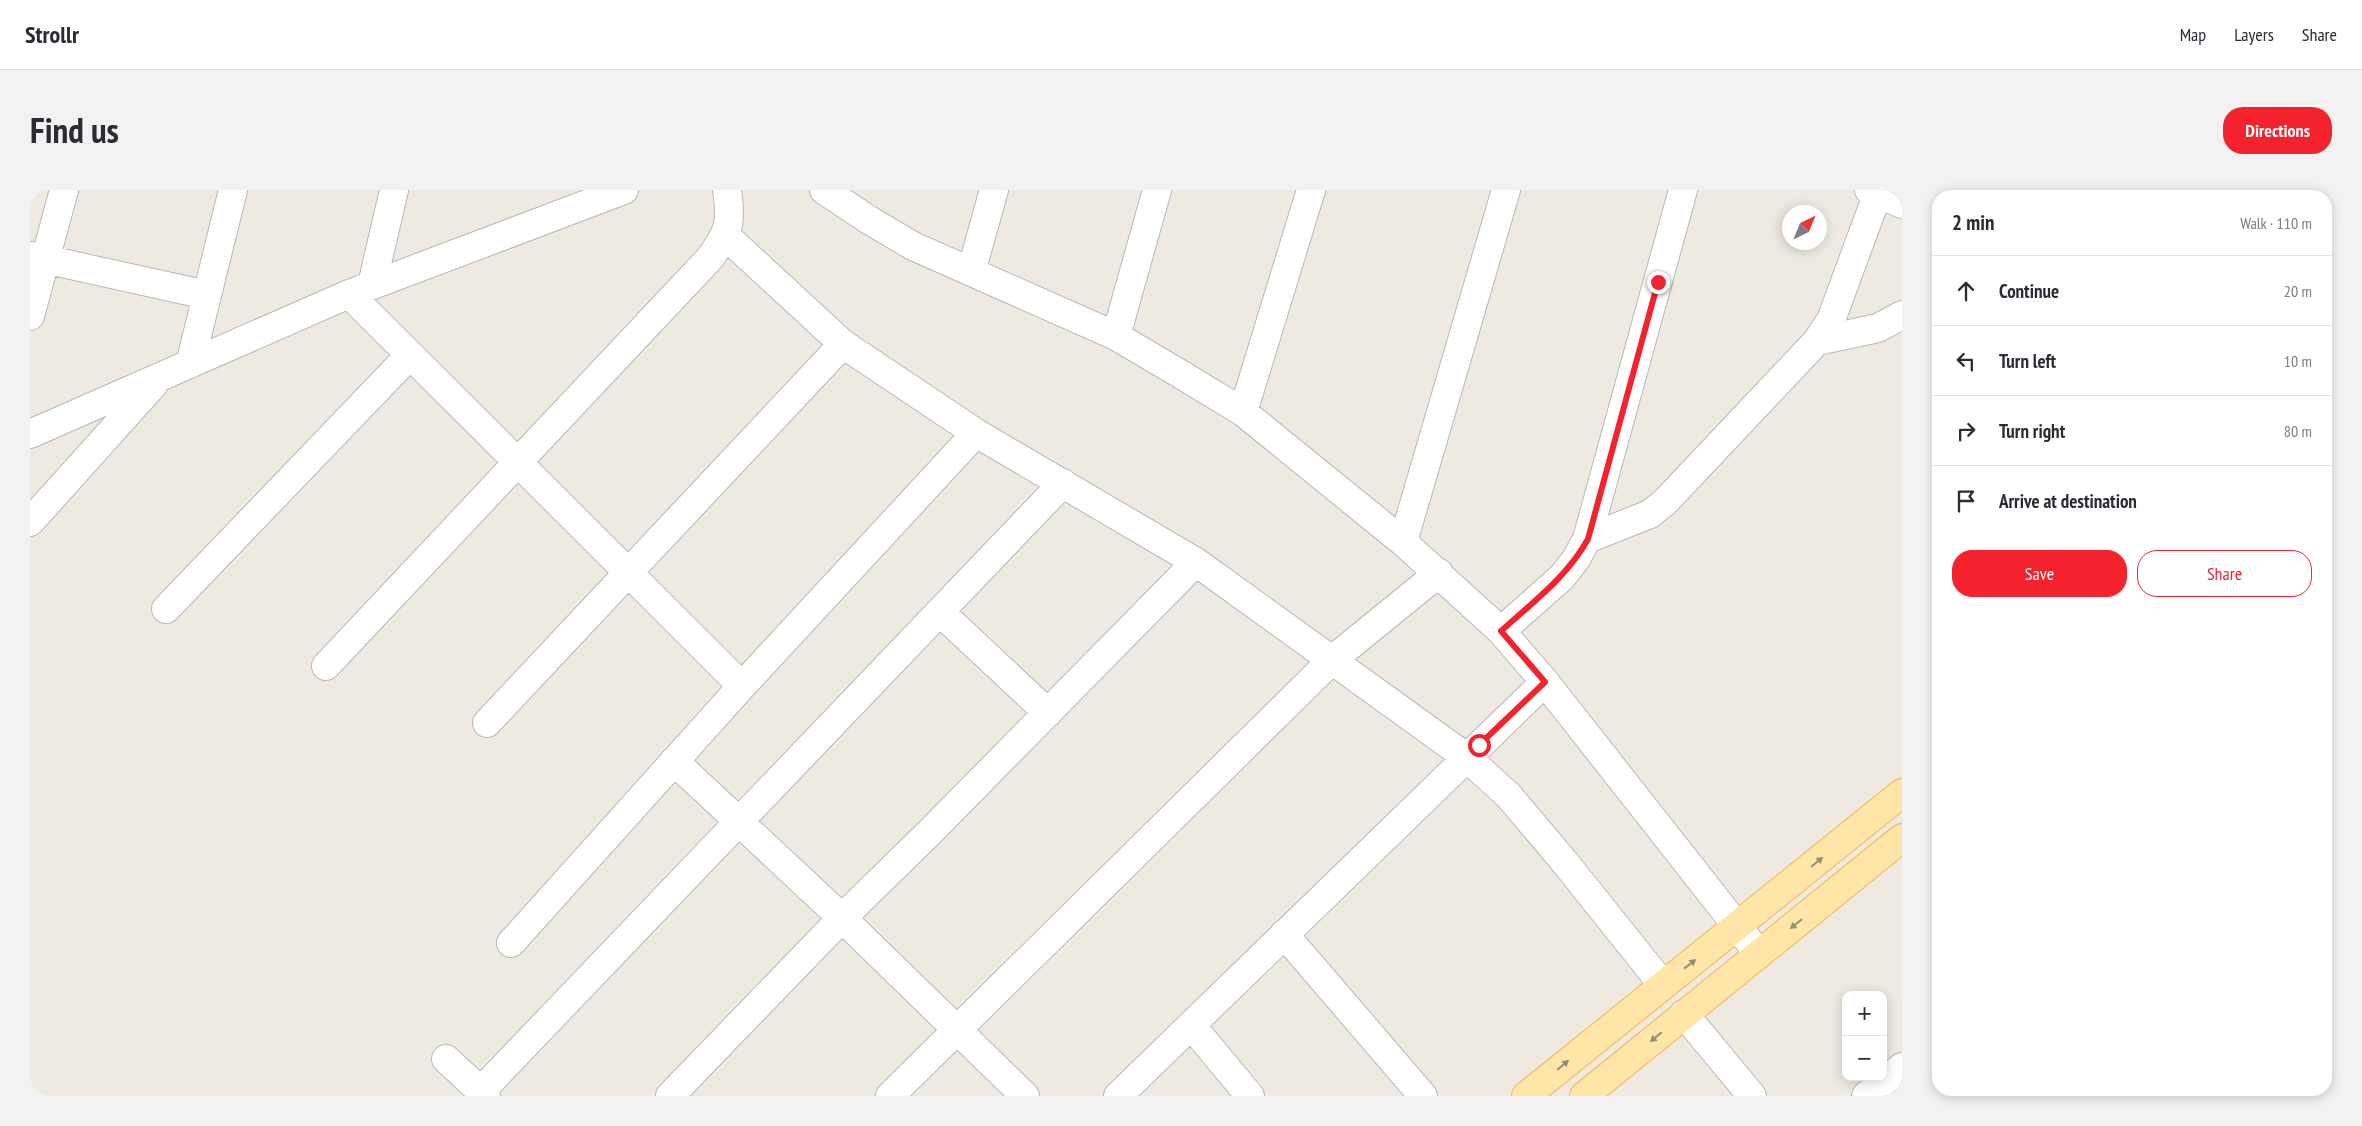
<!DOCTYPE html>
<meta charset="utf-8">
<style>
body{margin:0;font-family:"PT Sans Narrow",sans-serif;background:#f2f2f3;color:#2b2b33}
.controls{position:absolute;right:15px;bottom:15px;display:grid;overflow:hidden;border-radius:10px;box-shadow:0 2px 12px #0003}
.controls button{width:45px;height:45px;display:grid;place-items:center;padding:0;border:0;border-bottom:1px solid #e1e1e2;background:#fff;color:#2b2b33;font:25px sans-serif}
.compass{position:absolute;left:1752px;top:15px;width:45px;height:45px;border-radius:50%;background:#fff;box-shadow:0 2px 12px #0003;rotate:43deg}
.stop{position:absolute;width:15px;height:15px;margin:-11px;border:4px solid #f4222d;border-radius:50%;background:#fff}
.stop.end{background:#f4222d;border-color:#fff;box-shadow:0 1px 5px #0008}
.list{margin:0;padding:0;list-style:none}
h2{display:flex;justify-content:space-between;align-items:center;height:65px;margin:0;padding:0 20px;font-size:21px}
h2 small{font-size:16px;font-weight:400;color:#7c7c81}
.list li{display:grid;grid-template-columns:32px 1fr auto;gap:15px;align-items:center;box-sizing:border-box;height:70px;padding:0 20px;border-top:1px solid #e1e1e2}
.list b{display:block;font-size:19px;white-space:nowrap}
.list em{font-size:16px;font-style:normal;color:#7c7c81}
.actions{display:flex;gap:10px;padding:15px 20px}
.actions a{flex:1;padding:11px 0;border:1px solid #f4222d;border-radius:20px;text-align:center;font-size:18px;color:#f4222d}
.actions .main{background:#f4222d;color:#fff}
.icon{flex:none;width:28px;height:28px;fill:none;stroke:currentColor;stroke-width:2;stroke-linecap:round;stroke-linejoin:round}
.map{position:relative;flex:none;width:1872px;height:906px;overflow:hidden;border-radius:20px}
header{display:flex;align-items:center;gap:30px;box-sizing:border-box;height:70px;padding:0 25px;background:#fff;border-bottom:1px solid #e1e1e2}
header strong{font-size:24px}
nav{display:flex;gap:28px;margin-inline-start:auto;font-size:18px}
.intro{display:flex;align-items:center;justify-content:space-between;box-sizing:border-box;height:120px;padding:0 30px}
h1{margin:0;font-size:35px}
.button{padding:12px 22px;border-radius:20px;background:#f4222d;color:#fff;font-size:18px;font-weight:700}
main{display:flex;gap:30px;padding:0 30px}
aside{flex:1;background:#fff;border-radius:20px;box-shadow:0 2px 12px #0003}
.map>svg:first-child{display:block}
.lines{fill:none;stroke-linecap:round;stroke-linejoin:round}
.street-casing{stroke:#b5b9bd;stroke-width:30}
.primary-casing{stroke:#fab44f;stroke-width:30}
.street{stroke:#fff;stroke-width:28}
.primary{stroke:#ffe5a6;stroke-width:28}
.oneway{fill:#948f7b}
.route{stroke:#f4222d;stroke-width:6}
</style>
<header>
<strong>Strollr</strong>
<nav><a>Map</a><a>Layers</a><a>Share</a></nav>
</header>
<div class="intro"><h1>Find us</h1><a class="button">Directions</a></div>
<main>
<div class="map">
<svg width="1872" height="906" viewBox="0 0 1872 906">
<rect width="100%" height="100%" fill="#eeeae2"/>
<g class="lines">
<defs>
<path id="street" d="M 794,0 L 839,30 L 883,56 L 1086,146 L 1147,182 L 1213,222 L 1373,352 L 1471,441 L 1515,492 L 1729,764
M 1839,0 L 1872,14
M 696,46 L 813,154 L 946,243 L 1166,372 L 1436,567 L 1478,605 L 1533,670 L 1633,795
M 0,66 L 177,105
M 941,82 L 964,0
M 342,95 L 364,0
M 319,104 L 712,496
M 0,126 L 34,0
M 1086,146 L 1127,0
M 1787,151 L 1848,138 L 1872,125
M 160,174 L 203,0
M 1213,222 L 1281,0
M 0,244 L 319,104 L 594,0
M 0,332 L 124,194
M 1557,349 L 1653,0
M 1373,352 L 1476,0
M 136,419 L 379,166
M 910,422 L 1018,523
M 1471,441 L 1532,387 L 1546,369 L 1557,349 L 1620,324 L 1635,312 L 1787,151 L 1801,130 L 1849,0
M 296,476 L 680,68 C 699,42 702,33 697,0
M 457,533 L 813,154
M 644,571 L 812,728 L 995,906
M 1254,744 L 1393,906
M 481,753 L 712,496 L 946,243
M 1654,824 L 1722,906
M 1161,835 L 1220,906
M 416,869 L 456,906
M 451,901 L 1033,293
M 640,906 L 812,728 L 900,642 L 1166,372
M 860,906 L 1302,470 L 1409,383
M 1088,906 L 1515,492
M 1836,906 L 1872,877"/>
<path id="primary" d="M 1496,906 L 1872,603
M 1554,906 L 1872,648"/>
</defs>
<use href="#street" class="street-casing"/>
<use href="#primary" class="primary-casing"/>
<use href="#street" class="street"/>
<use href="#primary" class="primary"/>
</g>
<defs><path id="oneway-solid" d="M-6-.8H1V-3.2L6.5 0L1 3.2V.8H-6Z" transform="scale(1.25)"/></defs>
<g class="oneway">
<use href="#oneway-solid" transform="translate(1787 672) rotate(-39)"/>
<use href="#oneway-solid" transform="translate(1766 734) rotate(141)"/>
<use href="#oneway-solid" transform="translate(1660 774) rotate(-38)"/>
<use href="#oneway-solid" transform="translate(1626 847) rotate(140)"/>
<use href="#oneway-solid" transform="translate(1533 875) rotate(-40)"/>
</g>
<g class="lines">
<path class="route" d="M 1449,555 L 1515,492 L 1471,441 C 1503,412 1537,387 1558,349 L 1628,92"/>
</g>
</svg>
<div class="controls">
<button>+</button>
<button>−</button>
</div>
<svg class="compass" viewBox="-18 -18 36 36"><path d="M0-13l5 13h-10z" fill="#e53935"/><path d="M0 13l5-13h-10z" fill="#7c7c81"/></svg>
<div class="stop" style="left:1449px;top:555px"></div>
<div class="stop end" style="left:1628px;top:92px"></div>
</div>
<aside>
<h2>2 min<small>Walk · 110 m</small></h2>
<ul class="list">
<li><svg class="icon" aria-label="ahead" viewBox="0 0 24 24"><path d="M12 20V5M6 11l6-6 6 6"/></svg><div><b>Continue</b></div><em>20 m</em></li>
<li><svg class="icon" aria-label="left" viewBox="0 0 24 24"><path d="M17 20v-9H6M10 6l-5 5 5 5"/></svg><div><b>Turn left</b></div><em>10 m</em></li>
<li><svg class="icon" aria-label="right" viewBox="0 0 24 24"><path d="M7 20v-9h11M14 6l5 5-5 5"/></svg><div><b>Turn right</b></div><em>80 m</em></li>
<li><svg class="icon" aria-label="arrive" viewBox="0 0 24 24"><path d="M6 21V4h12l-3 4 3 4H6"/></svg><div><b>Arrive at destination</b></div></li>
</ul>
<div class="actions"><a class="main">Save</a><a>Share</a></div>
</aside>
</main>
